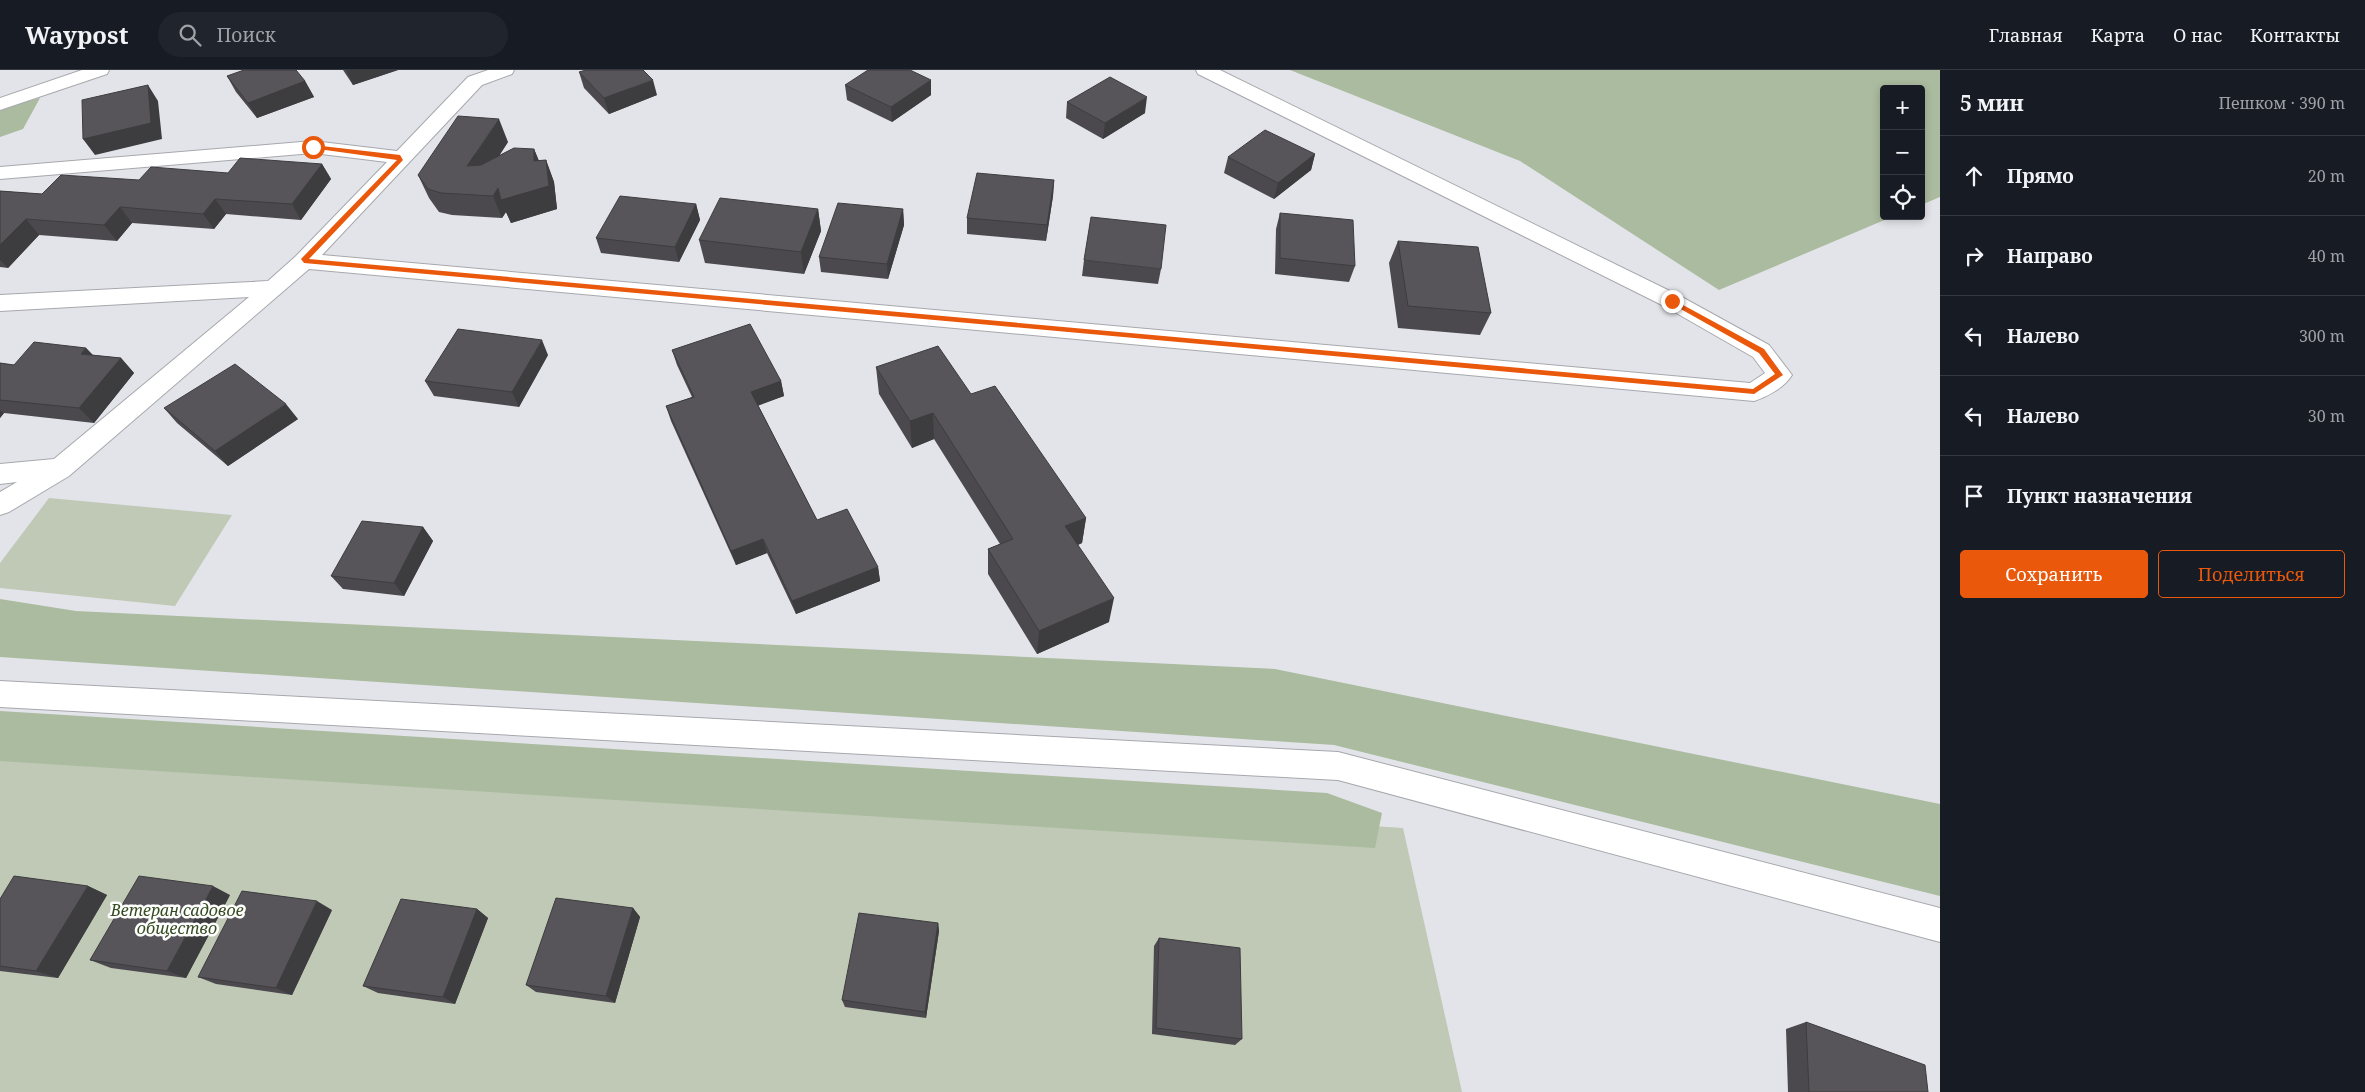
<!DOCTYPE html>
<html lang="ru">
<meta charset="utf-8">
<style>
body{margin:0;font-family:"Noto Serif",serif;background:#20242c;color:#f1f3f6}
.controls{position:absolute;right:15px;top:15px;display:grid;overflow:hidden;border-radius:5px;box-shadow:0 2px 8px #0003}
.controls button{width:45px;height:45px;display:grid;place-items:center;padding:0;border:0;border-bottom:1px solid #363941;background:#171b24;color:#f1f3f6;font:25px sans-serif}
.stop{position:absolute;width:15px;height:15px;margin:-11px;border:4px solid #ea580c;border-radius:50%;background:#fff}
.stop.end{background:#ea580c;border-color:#fff;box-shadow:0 1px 5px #0008}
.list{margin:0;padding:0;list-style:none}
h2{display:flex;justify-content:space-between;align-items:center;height:65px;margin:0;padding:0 20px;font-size:21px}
h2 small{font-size:16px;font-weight:400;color:#9ea1a6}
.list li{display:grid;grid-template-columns:32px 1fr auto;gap:15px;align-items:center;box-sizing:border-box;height:80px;padding:0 20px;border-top:1px solid #363941}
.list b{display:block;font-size:19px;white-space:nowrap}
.list em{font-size:16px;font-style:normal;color:#9ea1a6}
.actions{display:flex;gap:10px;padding:15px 20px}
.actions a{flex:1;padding:11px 0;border:1px solid #ea580c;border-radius:5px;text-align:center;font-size:18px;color:#ea580c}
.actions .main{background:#ea580c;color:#fff}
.icon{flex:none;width:28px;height:28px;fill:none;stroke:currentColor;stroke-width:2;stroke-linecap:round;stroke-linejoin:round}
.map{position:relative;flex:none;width:1940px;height:1022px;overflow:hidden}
header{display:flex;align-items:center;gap:30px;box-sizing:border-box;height:70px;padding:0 25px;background:#171b24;border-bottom:1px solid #363941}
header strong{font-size:24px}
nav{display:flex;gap:28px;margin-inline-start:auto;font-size:18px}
.search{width:350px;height:45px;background:#20242c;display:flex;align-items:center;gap:12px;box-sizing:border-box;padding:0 18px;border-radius:28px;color:#9ea1a6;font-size:19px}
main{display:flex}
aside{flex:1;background:#171b24}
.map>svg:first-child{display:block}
.green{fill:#bfc9b6}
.forest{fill:#abbb9f}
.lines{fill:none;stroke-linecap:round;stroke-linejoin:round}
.minor-casing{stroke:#a7a8ad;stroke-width:2}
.minor{fill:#fff;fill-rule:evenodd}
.wall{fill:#4b494d}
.shaded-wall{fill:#3d3c3e}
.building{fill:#575559;stroke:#3d3c3e}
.route{fill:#ea580c}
.labels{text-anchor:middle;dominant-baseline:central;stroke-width:5;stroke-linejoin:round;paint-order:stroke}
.near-park-label{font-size:16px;font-style:italic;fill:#364d22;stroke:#fff}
</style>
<header>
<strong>Waypost</strong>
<div class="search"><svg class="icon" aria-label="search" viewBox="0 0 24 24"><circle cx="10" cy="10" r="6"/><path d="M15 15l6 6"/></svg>Поиск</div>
<nav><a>Главная</a><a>Карта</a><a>О нас</a><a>Контакты</a></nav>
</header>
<main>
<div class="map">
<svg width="1940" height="1022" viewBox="0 0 1940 1022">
<rect width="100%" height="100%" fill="#e3e4e9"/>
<path class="green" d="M 49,428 L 232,445 L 175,536 L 0,518 L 0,493 Z
M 0,666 L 1403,758 L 1462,1022 L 0,1022 Z"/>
<path class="forest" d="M 1290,0 L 1940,0 L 1940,127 L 1921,135 L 1921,19 L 1884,19 L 1884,146 L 1894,146 L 1719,220 L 1520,91 Z
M 40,28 L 23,59 L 0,67 L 0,38 Z
M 0,529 L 76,541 L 1275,599 L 1940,734 L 1940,826 L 1334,675 L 0,587 Z
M 0,641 L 1327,723 L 1382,743 L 1375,778 L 0,691 Z"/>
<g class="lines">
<defs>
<path id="minor" d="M 82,0 L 109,0 L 107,4 L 0,40 L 0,28 Z
M 488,0 L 514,0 L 512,4 L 482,15 L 322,185 L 1750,313 L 1765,303 L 1753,287 L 1664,236 L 1198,4 L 1196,0 L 1220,0 L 1680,226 L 1769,275 L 1792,305 C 1785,317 1767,327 1754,331 L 309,199 L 69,406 L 9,442 L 0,445 L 0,422 L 17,412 L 0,414 L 0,394 L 54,389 L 249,227 L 0,241 L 0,225 L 268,211 L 296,186 L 387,92 L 313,83 L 0,109 L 0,97 L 313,71 L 397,81 L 468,7 Z
M 0,611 L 1338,682 L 1940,838 L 1940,872 L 1338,710 L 0,637 Z"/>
</defs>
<use href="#minor" class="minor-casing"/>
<use href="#minor" class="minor"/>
</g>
<path class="wall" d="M 343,0 L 398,0 L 353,15 Z
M 579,2 L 657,25 L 609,44 L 584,18 Z
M 227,6 L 305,11 L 314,27 L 257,48 L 236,22 Z
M 931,10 L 931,25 L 892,52 L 847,30 L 845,15 Z
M 1067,32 L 1145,43 L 1103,69 L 1066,48 Z
M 508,72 L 499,86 L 534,79 L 539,91 L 546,90 L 554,112 L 557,139 L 511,153 L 506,142 L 502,148 L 452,145 L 439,142 L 429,128 L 418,105 Z
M 1315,84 L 1311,100 L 1274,129 L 1224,103 L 1228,87 Z
M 322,94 L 331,109 L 301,150 L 226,144 L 214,159 L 132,153 L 117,171 L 39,165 L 8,198 L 0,197 L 0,121 L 42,124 L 139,110 L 228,103 Z
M 1054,110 L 1053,126 L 1046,171 L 967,164 L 967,148 Z
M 696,134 L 700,150 L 679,192 L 601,183 L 596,168 Z
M 818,139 L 821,161 L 804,204 L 705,193 L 699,170 Z
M 903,139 L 904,155 L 888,209 L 821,202 L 819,187 Z
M 1280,143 L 1355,196 L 1349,212 L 1275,204 L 1276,159 Z
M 1398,171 L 1491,243 L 1480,265 L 1398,258 L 1389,193 Z
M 1084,190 L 1161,199 L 1158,214 L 1082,206 Z
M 86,278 L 93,285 L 121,288 L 134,303 L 94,353 L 4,343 L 0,348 L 0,293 L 14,295 Z
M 672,280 L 781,311 L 784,326 L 758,335 L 817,450 L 878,497 L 880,511 L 796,544 L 767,483 L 736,495 L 671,351 L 666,336 L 692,327 L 677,295 Z
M 548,285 L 519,337 L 434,326 L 425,311 Z
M 876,297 L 971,324 L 1086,448 L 1082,473 L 1078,475 L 1109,552 L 1037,584 L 988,504 L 988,479 L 1000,474 L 934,369 L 912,378 L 879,324 Z
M 164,338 L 298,349 L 228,396 L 177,353 Z
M 423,457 L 433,471 L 404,526 L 343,519 L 331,506 Z
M 88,816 L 107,825 L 58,908 L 0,901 L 0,829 Z
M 230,825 L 186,908 L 111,898 L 90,890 Z
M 633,838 L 640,847 L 615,933 L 536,922 L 526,915 Z
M 477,839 L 488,848 L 455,934 L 378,923 L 363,916 Z
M 332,840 L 292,925 L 216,914 L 198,907 Z
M 938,853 L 939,861 L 926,948 L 845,937 L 842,930 Z
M 1159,868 L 1242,969 L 1235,975 L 1152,964 L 1154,876 Z
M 1806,952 L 1928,1022 L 1788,1022 L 1786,959 Z"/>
<path class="shaded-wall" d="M 346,0 L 398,0 L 353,15 Z
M 653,10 L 657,25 L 609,44 L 604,28 Z
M 931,10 L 931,25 L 892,52 L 891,37 Z
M 305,11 L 314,27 L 257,48 L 248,33 Z
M 148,15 L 158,31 L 162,69 L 95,85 L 83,69 Z
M 1147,27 L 1145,43 L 1103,69 L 1105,53 Z
M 499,49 L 508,72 L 477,119 L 467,96 Z
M 534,79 L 543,101 L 534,91 Z
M 1315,84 L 1311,100 L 1274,129 L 1278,113 Z
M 546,90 L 554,112 L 557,139 L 511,153 L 506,142 L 502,148 L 493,126 L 498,118 Z
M 322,94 L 331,109 L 301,150 L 292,134 Z
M 1054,110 L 1053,126 L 1046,171 L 1047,155 Z
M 215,129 L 226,144 L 214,159 L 203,144 Z
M 696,134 L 700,150 L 679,192 L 675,177 Z
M 120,137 L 132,153 L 117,171 L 104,155 Z
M 818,139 L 821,161 L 804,204 L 801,182 Z
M 903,139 L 904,155 L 888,209 L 887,194 Z
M 26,149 L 39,165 L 8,198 L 0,190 L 0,175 Z
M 542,270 L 548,285 L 519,337 L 512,322 Z
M 86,278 L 100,293 L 81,284 Z
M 121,288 L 134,303 L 94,353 L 79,338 Z
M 781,311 L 784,326 L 755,337 L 751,322 Z
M 286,334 L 298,349 L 228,396 L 215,381 Z
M 0,340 L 4,343 L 0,348 Z
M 933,343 L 934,369 L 912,378 L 910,351 Z
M 1086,448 L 1082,473 L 1062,481 L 1065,456 Z
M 423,457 L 433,471 L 404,526 L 394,513 Z
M 763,469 L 767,483 L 736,495 L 731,481 Z
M 878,497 L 880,511 L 796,544 L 792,531 Z
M 1114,528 L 1109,552 L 1037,584 L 1039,561 Z
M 88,816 L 107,825 L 58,908 L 36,901 Z
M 213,816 L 230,825 L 186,908 L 167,901 Z
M 317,831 L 332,840 L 292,925 L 276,918 Z
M 633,838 L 640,847 L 615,933 L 606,926 Z
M 477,839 L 488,848 L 455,934 L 443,927 Z
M 938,853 L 939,861 L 926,948 L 925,942 Z"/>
<path class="building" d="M 244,0 L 296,0 L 305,11 L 248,33 L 227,6 Z
M 586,0 L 643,0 L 653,10 L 604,28 L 579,2 Z
M 868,0 L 910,0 L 931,10 L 891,37 L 845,15 Z
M 1110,7 L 1147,27 L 1105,53 L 1067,32 Z
M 148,15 L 151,53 L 83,69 L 82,30 Z
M 458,46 L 499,49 L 467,96 L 481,95 L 514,78 L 534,79 L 534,91 L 546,90 L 549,116 L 501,130 L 498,118 L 493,126 L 441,123 L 428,119 L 418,105 Z
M 1265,60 L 1315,84 L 1278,113 L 1228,87 Z
M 240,88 L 322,94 L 292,134 L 215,129 L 203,144 L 120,137 L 104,155 L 26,149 L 0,175 L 0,121 L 42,124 L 61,105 L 139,110 L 151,97 L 228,103 Z
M 977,103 L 1054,110 L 1047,155 L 967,148 Z
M 620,126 L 696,134 L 675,177 L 596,168 Z
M 720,128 L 818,139 L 801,182 L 699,170 Z
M 838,133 L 903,139 L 887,194 L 819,187 Z
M 1280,143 L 1353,150 L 1355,196 L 1280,188 Z
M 1091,147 L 1166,155 L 1161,199 L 1084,190 Z
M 1398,171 L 1478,177 L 1491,243 L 1408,236 Z
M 750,254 L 781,311 L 751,322 L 817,450 L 847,439 L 878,497 L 792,531 L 763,469 L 731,481 L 666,336 L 694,327 L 672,280 Z
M 458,259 L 542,270 L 512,322 L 425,311 Z
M 34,272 L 86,278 L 81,284 L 121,288 L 79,338 L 0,330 L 0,293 L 14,295 Z
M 938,276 L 971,324 L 995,316 L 1086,448 L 1065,456 L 1114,528 L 1039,561 L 988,479 L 1013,469 L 933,343 L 910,351 L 876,297 Z
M 235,294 L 286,334 L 215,381 L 164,338 Z
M 362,451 L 423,457 L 394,513 L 331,506 Z
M 14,806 L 88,816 L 36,901 L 0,896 L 0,829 Z
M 139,806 L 213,816 L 167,901 L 90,890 Z
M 242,821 L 317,831 L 276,918 L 198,907 Z
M 556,828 L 633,838 L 606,926 L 526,915 Z
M 401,829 L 477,839 L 443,927 L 363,916 Z
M 859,843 L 938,853 L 925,942 L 842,930 Z
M 1159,868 L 1240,878 L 1242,969 L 1156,958 Z
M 1806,952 L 1925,995 L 1928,1022 L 1809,1022 Z"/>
<path class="route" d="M 313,75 L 400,85 L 403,90 L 309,189 L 1753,319 L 1775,304 L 1759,283 L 1670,233 L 1669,231 L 1672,229 L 1764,279 L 1783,305 L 1754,324 L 304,193 L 301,189 L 397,90 L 311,78 Z"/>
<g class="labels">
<g class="near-park-label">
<text x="177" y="840">Ветеран садовое<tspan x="177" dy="18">общество</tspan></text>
</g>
</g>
</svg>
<div class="controls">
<button>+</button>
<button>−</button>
<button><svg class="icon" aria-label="locate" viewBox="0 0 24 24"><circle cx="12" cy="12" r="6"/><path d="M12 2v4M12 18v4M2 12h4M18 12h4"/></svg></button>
</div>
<div class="stop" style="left:313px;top:77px"></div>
<div class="stop end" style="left:1672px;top:231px"></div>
</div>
<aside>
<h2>5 мин<small>Пешком · 390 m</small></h2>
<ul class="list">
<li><svg class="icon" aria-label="ahead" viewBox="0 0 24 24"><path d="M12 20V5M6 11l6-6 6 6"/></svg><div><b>Прямо</b></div><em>20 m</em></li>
<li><svg class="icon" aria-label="right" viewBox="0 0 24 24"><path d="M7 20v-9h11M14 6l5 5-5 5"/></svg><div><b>Направо</b></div><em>40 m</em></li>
<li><svg class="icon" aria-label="left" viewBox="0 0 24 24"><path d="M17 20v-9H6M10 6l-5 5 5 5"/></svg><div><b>Налево</b></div><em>300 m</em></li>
<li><svg class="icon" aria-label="left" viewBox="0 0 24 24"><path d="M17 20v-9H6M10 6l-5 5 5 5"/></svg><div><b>Налево</b></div><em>30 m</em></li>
<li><svg class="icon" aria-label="arrive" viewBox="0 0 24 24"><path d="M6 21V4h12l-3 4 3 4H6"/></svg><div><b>Пункт назначения</b></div></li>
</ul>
<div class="actions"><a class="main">Сохранить</a><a>Поделиться</a></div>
</aside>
</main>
